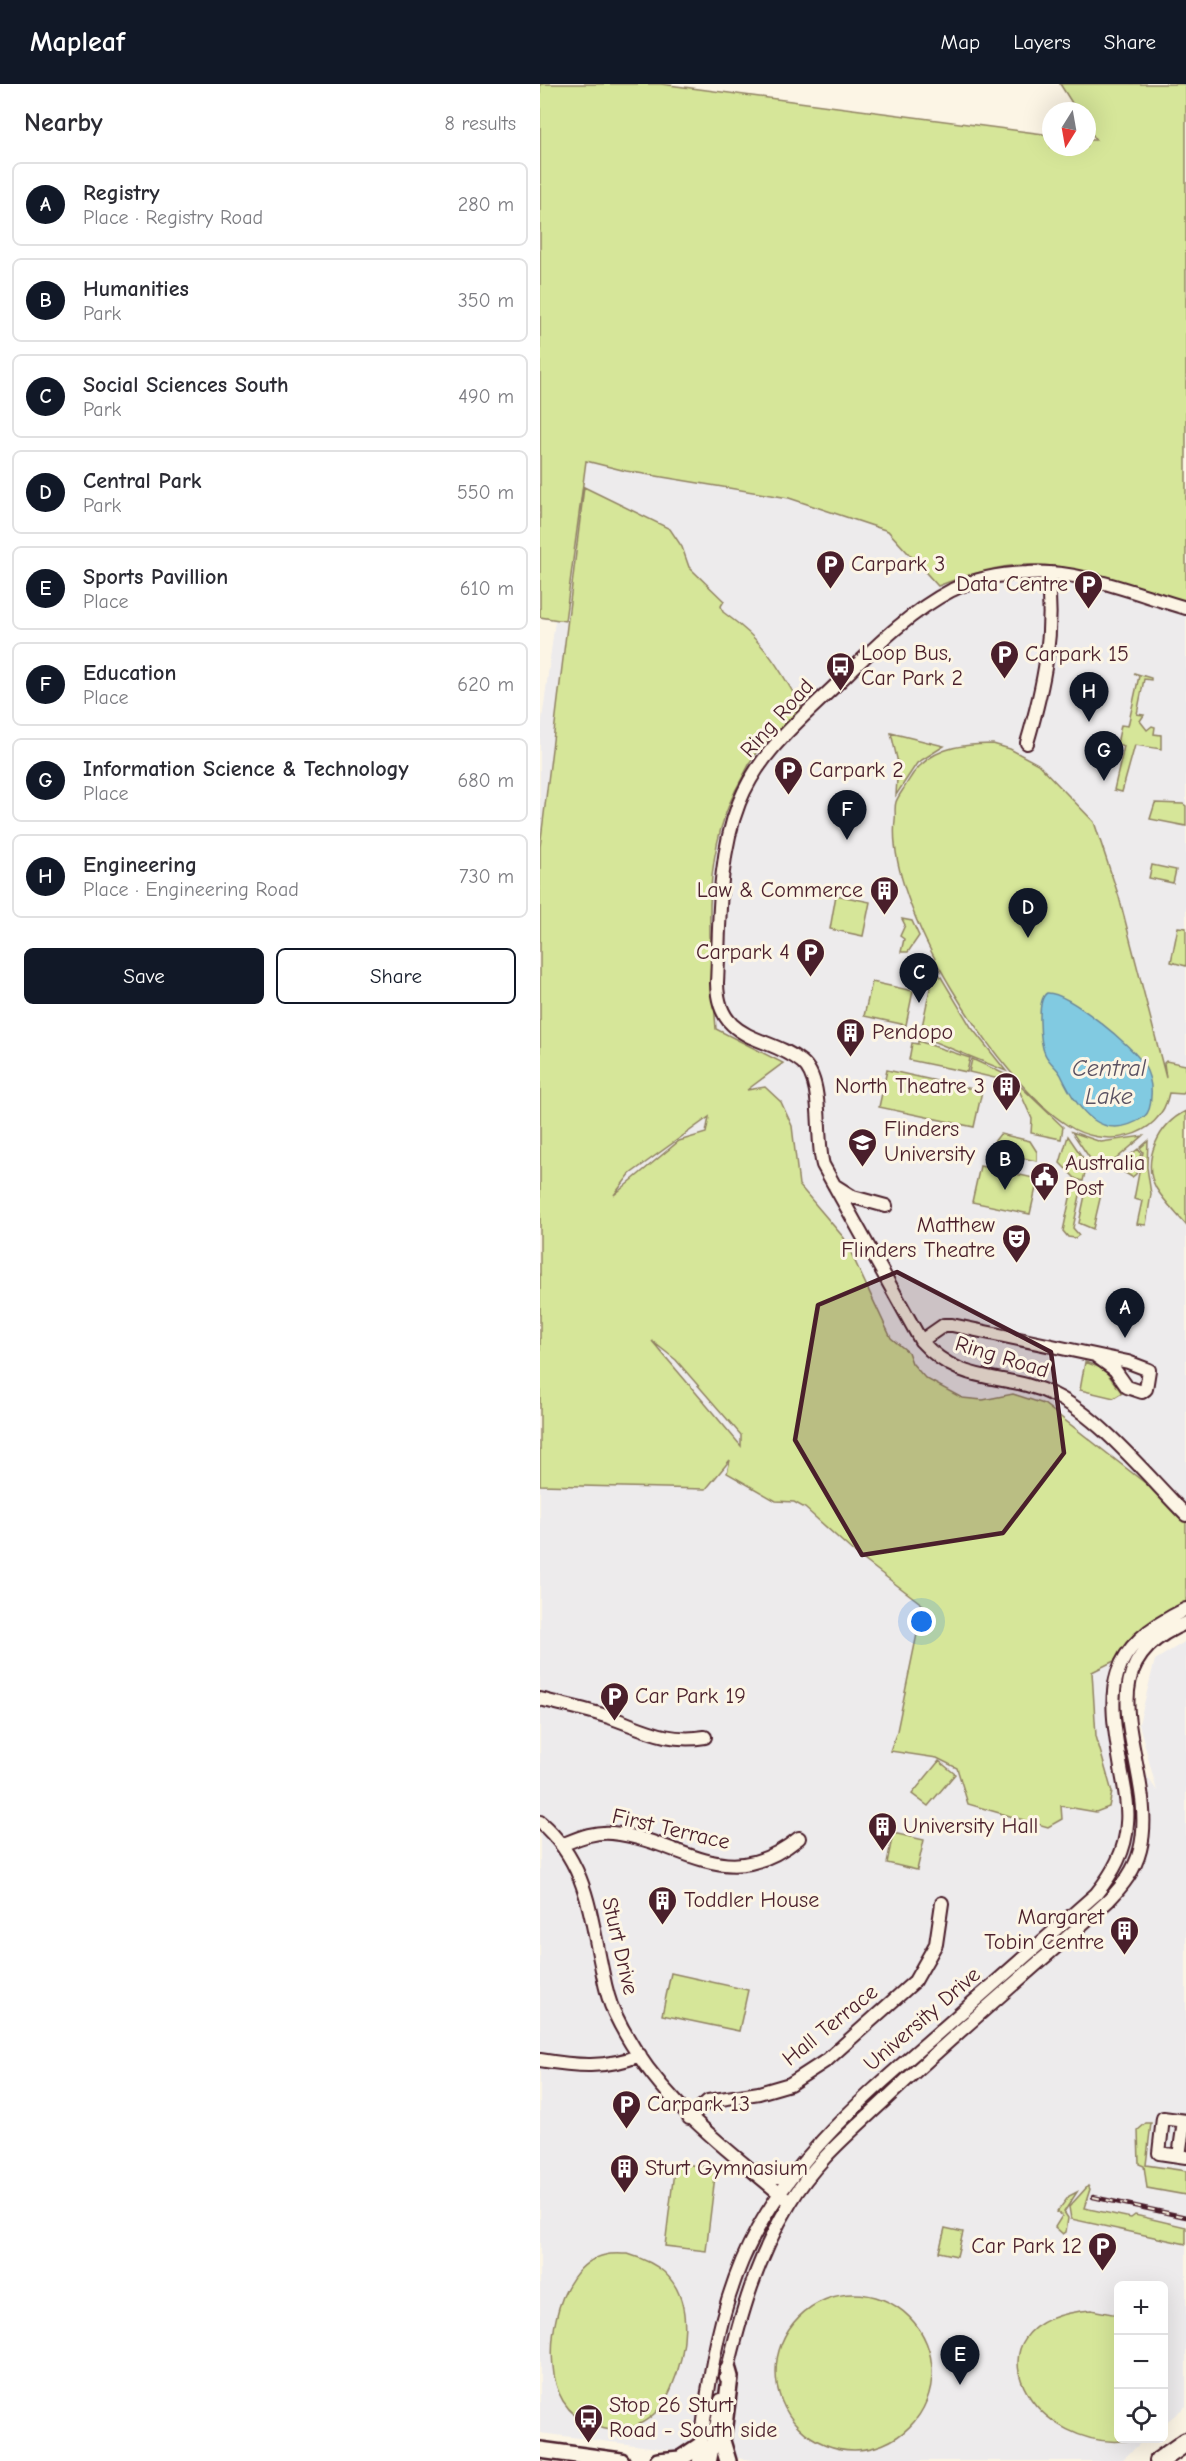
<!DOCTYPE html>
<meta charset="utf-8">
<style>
body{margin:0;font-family:"Comic Neue",sans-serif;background:#f2f2f3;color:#2b2b33}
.controls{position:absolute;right:18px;bottom:18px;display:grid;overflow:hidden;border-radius:9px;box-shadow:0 6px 24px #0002}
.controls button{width:54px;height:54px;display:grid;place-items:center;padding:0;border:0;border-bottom:2px solid #e1e1e2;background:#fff;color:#2b2b33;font:30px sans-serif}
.compass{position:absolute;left:502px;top:18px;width:54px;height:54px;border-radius:50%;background:#fff;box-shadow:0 6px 24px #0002;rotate:191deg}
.you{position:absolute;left:382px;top:1538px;width:21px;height:21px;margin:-15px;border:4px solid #fff;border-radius:50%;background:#1a73e8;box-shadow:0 0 0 9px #1a73e833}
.badge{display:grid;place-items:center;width:39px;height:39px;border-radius:50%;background:#111827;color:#fff;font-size:20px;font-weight:700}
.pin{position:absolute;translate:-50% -50px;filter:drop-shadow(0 2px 3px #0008)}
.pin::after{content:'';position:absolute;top:32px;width:21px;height:18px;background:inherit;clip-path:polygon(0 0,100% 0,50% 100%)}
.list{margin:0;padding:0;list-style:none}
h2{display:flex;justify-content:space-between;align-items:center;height:78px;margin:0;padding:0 24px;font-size:26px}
h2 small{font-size:20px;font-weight:400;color:#7c7c81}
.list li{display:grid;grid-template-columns:39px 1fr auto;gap:18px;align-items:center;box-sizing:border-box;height:84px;margin:0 12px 12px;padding:0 12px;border:2px solid #e1e1e2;border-radius:9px}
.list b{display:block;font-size:22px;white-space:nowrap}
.list p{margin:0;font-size:20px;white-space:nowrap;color:#7c7c81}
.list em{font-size:20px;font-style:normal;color:#7c7c81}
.actions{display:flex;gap:12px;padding:18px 24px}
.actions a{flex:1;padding:14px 0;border:2px solid #111827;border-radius:9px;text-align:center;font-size:21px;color:#111827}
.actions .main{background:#111827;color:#fff}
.icon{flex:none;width:33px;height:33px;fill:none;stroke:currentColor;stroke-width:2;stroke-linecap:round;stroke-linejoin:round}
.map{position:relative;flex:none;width:646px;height:2377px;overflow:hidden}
header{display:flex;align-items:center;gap:36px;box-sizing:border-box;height:84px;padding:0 30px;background:#111827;color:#fff}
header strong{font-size:28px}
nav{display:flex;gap:33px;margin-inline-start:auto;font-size:21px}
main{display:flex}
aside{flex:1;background:#fff}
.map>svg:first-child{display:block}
.built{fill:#edebec}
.green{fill:#d6e699;stroke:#908262;stroke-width:1.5;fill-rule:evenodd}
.water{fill:#81cae1;stroke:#6b8698;stroke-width:1.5}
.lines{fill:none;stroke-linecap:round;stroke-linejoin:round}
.stream{stroke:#6b8698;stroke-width:2}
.minor-casing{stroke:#4a1f2b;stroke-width:16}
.major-casing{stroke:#4a1f2b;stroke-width:20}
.highway-casing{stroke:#4a1f2b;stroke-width:22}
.minor{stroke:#fcf5e5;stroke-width:12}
.major{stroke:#fcf5e5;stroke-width:15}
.highway{stroke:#fcf5e5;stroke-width:18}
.rail-casing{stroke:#4a1f2b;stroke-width:4.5}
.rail{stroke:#fcf5e5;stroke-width:2;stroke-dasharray:7;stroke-linecap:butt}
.marked{fill:#4a1f2b;fill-opacity:0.2;stroke:#4a1f2b;stroke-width:4.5;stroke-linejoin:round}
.labels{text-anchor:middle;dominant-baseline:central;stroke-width:6;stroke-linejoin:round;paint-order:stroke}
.poi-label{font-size:22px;fill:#4a1f2b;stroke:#fcf5e5;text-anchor:start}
.street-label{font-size:22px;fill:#4a1f2b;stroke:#fcf5e5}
.water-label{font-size:24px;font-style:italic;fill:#5a5262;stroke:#fcf5e5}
</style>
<header>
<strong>Mapleaf</strong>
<nav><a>Map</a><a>Layers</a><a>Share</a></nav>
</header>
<main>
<aside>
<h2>Nearby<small>8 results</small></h2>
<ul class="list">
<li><span class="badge">A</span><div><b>Registry</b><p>Place · Registry Road</p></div><em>280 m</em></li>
<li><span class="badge">B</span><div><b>Humanities</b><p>Park</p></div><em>350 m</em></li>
<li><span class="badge">C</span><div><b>Social Sciences South</b><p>Park</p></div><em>490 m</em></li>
<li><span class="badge">D</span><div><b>Central Park</b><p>Park</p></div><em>550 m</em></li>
<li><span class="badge">E</span><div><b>Sports Pavillion</b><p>Place</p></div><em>610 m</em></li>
<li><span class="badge">F</span><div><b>Education</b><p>Place</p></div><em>620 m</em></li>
<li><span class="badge">G</span><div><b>Information Science &amp; Technology</b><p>Place</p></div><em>680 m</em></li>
<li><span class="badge">H</span><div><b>Engineering</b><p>Place · Engineering Road</p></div><em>730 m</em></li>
</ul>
<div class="actions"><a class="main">Save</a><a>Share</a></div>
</aside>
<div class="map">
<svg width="646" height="2377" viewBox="0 0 646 2377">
<rect width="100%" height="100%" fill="#fcf5e5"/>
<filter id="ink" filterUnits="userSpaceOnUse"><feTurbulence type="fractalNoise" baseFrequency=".0167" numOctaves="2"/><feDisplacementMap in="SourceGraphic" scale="12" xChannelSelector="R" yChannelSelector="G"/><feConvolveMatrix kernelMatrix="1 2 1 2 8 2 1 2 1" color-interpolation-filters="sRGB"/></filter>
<g filter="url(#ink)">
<path class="built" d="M 0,0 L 122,0 L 511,51 L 511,63 L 646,69 L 646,1515 L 582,1557 L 568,1634 L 617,1707 L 599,1640 L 615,1576 L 646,1557 L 646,2322 L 624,2340 L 624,2202 L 578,2202 L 578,2354 L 605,2355 L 581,2377 L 220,2377 L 0,2349 L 0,651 L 15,537 L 0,534 Z"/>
<path class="green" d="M 0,0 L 121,0 L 511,51 L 511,63 L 547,63 L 547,56 L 556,56 L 547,42 L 547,27 L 537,27 L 520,0 L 646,0 L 646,518 C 595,503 537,478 483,481 C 454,482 426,491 398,502 L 348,447 L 249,414 L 86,387 L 46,377 L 25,537 L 0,533 Z
M 44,403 L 130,445 L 142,463 L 149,483 L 184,517 L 181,522 L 183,528 C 226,559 238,581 263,626 C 248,639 231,652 218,666 C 212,674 207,685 202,694 C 158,770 170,861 176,945 L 243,979 L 207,1006 L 225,1003 L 241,1018 L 252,1042 L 259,1101 L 304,1154 L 351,1254 L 368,1268 L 372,1279 L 385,1294 L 422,1314 L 443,1316 L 473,1310 L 504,1320 L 646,1431 L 646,1525 L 586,1571 L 552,1588 L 556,1652 L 572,1708 L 569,1723 L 556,1728 L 521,1722 L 522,1735 L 508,1743 L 428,1720 L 417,1684 L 397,1674 L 350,1667 L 357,1647 L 383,1521 L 316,1470 L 265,1424 L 254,1418 L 236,1417 L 187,1389 L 190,1376 L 166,1405 L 0,1401 L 0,763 ZM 169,1033 L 166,1049 L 139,1057 L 74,1111 L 90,1090 ZM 112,1257 L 136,1276 L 201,1351 L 201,1362 Z
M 594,589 L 611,594 L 611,596 L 604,595 L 597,630 L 604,631 L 600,637 L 607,646 L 612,642 L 615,643 L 614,650 L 621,651 L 621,665 L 595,661 L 582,708 L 574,706 L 584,662 L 577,660 L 581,641 L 588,642 L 599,592 Z
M 351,649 L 404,662 L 377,679 L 356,711 L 358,679 Z
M 453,660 L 470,665 L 498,680 L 554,738 L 579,813 L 626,994 L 624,979 L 626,977 L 646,981 L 646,1005 L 643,1010 L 629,1009 C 620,1056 563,1065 527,1041 C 457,996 345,821 355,736 C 356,731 354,724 356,718 C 358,712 364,705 367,699 C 386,665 417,660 453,660 Z
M 615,719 L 643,720 L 646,722 L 646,742 L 610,735 Z
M 612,781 L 636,786 L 633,799 L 609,794 Z
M 296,811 L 330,818 L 323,852 L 290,845 Z
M 362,835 L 372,837 L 379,852 L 368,868 L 361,868 L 364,855 L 360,852 L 365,841 Z
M 638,843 L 646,844 L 646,882 L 631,878 Z
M 389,873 L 431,943 L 466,987 L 380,952 L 392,895 L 386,893 L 383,888 Z
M 332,898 L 373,907 L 366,941 L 324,932 Z
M 378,957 L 430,974 L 427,988 L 369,976 L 372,959 L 378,960 Z
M 432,975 L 471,993 L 477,1009 L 457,1006 L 459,995 L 429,988 Z
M 347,986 L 442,1007 L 434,1043 L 339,1023 Z
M 475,997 L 523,1043 L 521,1055 L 491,1049 L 492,1035 Z
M 646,1027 L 646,1141 C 636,1129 624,1117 616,1104 C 601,1076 619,1040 646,1027 Z
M 532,1048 L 561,1058 L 603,1052 L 569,1081 L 551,1076 Z
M 460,1050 L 490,1057 L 497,1068 L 497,1077 L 447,1067 Z
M 528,1052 L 547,1080 L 543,1097 L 536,1095 L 520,1079 Z
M 608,1057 L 607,1083 L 611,1110 L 606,1141 L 597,1140 L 602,1117 L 594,1115 L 603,1068 L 600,1064 Z
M 598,1065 L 601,1069 L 596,1090 L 592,1093 L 575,1083 Z
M 440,1082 L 498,1095 L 490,1130 L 432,1118 Z
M 533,1100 L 542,1102 L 533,1144 L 539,1151 L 535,1154 L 528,1153 L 523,1147 Z
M 547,1102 L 562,1106 L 553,1145 L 539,1139 Z
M 545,1278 L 564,1285 L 582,1309 L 574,1314 L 540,1306 Z
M 399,1677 L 415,1690 L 388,1722 L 372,1710 Z
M 353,1749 L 384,1756 L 377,1786 L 347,1779 Z
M 131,1889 L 208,1906 L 199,1947 L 122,1931 Z
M 606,2039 L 611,2039 L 606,2081 L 646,2087 L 646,2111 L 607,2104 L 604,2082 L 599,2080 L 598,2046 Z
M 135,2079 L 176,2084 L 166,2167 L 125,2162 Z
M 548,2102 L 550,2105 L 544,2124 L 591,2134 L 595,2131 L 646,2143 L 646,2160 L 531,2135 L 529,2123 Z
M 537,2108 L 524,2128 L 528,2134 L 526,2148 L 523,2150 L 515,2143 L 522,2132 L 517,2128 L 529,2112 Z
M 405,2144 L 423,2148 L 417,2172 L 399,2168 Z
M 88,2170 C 101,2174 114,2179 124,2188 C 155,2217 146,2270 131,2305 C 123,2324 111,2337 90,2344 C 77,2348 67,2346 55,2342 C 41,2337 31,2330 23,2317 C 0,2279 14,2182 65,2171 C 72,2169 81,2170 88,2170 Z
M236 2288a78 78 0 1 1 156 0a78 78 0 1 1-156 0Z
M 551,2226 L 578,2231 L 578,2354 L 597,2355 C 495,2377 413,2237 551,2226 Z"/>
<path class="water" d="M 507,909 C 528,908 594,963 604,981 C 609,990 612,1002 611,1012 C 611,1020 610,1028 604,1033 C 562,1061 537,1025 521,991 C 517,983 509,979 505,970 C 500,959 496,915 507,909 Z"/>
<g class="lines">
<path class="stream" d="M 644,0 L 646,0"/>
<defs>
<path id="minor" d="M 646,524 C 596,510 539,485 487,489 C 461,490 435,495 412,506 C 369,528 333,565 299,598 C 261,635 219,668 199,719 C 177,775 180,841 177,899 C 178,960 228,950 262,978 C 285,997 275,1053 283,1081 L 381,1257 C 423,1304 465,1287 514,1311 C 560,1333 609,1394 646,1431
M 487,659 C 504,601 515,549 507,489
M 294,1101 L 313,1113 L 346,1122
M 381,1257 L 404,1241 L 412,1241 L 588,1278 L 609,1286 L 606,1305 L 602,1308 L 587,1303 L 575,1286 L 556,1272
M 0,1615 C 24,1621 49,1626 72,1634 C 106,1646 128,1659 165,1653
M 0,1738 C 44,1776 49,1822 60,1876 C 64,1894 66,1912 74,1928 C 113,2011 177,2057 245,2114
M 24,1760 C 39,1754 55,1747 72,1749 C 146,1757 186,1813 259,1754
M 0,1976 C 36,1982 66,1985 100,1971
M 149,2034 L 168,2017 L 219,2009 L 250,2000 L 287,1976 L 375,1897 L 396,1860 L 402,1819
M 646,2037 L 623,2034 L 619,2069 L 646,2073
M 639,2072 L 644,2037
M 218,2086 C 231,2094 240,2096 254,2088
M 186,2293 C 200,2232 217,2173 250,2119 C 274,2078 311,2048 345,2016 C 417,1947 495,1883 569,1816 C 583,1801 595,1786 600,1766 C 621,1684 534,1584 646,1539
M 159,2377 C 167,2309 175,2241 202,2177 C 244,2078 327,2011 406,1942 C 456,1898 506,1854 556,1810 C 573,1789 586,1767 587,1739 C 589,1721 584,1702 581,1684 C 567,1603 564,1565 646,1525
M 170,2377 L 181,2316"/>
<path id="major" d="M 0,2366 L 81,2377
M 118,2377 L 140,2375 L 161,2361
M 188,2377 L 182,2357 L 190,2293 L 188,2286"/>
<path id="highway" d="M 619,2377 L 646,2358"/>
</defs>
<use href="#minor" class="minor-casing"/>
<use href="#major" class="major-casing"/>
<use href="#highway" class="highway-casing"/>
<use href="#minor" class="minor"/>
<use href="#major" class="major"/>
<use href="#highway" class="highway"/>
<defs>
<path id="rail" d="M 553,2113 L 646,2133"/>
</defs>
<use href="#rail" class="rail-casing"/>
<use href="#rail" class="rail"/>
</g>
</g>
<path class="marked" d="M 357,1188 L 511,1268 L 524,1369 L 463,1449 L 322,1471 L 255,1356 L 278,1221 Z"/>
<defs>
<symbol id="parking-pin" viewBox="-11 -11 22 30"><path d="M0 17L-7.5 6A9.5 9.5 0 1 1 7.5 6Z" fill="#4a1f2b" stroke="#fcf5e5"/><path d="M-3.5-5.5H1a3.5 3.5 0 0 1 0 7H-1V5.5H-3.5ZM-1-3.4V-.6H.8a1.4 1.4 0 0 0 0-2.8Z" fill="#fff"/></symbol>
<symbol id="bus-pin" viewBox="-11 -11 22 30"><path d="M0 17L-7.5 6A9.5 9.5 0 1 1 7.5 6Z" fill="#4a1f2b" stroke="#fcf5e5"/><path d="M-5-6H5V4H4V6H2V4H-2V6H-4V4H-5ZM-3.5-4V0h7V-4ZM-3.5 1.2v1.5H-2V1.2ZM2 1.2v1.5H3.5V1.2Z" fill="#fff"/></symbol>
<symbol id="building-pin" viewBox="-11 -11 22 30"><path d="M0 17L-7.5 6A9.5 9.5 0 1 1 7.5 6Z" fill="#4a1f2b" stroke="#fcf5e5"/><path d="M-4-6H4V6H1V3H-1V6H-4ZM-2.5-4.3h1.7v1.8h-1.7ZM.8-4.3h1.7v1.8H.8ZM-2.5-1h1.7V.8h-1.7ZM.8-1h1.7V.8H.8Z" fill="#fff"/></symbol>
<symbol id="university-pin" viewBox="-11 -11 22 30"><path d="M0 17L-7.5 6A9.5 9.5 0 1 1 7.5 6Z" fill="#4a1f2b" stroke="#fcf5e5"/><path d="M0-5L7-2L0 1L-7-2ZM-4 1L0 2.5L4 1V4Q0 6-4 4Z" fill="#fff"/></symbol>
<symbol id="civic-pin" viewBox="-11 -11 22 30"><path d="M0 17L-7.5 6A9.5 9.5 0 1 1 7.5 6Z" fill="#4a1f2b" stroke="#fcf5e5"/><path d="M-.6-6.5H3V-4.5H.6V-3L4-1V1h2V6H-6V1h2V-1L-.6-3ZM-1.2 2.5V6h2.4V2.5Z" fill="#fff"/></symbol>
<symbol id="theatre-pin" viewBox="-11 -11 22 30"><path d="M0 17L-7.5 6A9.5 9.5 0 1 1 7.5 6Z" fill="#4a1f2b" stroke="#fcf5e5"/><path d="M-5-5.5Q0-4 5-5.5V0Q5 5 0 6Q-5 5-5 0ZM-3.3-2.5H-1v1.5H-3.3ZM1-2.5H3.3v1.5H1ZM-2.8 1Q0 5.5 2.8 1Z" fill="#fff"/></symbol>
</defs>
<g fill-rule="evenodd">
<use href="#parking-pin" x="274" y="464" width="33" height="45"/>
<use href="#parking-pin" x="532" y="484" width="33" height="45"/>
<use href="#parking-pin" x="448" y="554" width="33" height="45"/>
<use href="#bus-pin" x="284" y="566" width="33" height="45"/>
<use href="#parking-pin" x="232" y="670" width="33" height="45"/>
<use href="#building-pin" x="328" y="790" width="33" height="45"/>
<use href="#parking-pin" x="254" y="852" width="33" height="45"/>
<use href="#building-pin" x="294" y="932" width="33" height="45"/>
<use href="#building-pin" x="450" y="986" width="33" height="45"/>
<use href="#university-pin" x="306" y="1042" width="33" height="45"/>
<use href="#civic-pin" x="488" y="1076" width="33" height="45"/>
<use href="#theatre-pin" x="460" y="1138" width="33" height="45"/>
<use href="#parking-pin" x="58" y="1596" width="33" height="45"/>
<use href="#building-pin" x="326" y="1726" width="33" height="45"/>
<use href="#building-pin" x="106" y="1800" width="33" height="45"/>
<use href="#building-pin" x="568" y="1830" width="33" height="45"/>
<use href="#parking-pin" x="70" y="2004" width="33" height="45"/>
<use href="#building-pin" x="68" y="2068" width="33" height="45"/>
<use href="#parking-pin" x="546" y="2146" width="33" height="45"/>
<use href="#bus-pin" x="32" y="2318" width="33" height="45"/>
</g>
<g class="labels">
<g class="poi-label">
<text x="311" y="480">Carpark 3</text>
<text x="528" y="500" text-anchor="end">Data Centre</text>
<text x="321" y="569">Loop Bus,<tspan x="321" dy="25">Car Park 2</tspan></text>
<text x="485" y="570">Carpark 15</text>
<text x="269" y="686">Carpark 2</text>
<text x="323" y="806" text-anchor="end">Law &amp; Commerce</text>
<text x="250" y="868" text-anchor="end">Carpark 4</text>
<text x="332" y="948">Pendopo</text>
<text x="445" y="1002" text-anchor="end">North Theatre 3</text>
<text x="344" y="1045">Flinders<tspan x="344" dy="25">University</tspan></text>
<text x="525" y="1079">Australia<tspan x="525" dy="25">Post</tspan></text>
<text x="455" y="1141" text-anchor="end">Matthew<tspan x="455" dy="25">Flinders Theatre</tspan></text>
<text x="95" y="1612">Car Park 19</text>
<text x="363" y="1742">University Hall</text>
<text x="144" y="1816">Toddler House</text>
<text x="564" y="1833" text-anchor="end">Margaret<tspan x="564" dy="25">Tobin Centre</tspan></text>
<text x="107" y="2020">Carpark 13</text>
<text x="105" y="2084">Sturt Gymnasium</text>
<text x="542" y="2162" text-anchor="end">Car Park 12</text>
<text x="69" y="2321">Stop 26 Sturt<tspan x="69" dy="25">Road - South side</tspan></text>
</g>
<g class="street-label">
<text transform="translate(237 634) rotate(-48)">Ring Road</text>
<text transform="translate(462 1273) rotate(17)">Ring Road</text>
<text transform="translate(131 1745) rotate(13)">First Terrace</text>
<text transform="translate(80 1862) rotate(77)">Sturt Drive</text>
<text transform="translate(382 1935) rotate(-41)">University Drive</text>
<text transform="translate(290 1941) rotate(-39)">Hall Terrace</text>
</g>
<g class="water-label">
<text x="569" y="984">Central<tspan x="569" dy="28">Lake</tspan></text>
</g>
</g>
</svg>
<div class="controls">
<button>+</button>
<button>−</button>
<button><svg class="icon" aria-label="locate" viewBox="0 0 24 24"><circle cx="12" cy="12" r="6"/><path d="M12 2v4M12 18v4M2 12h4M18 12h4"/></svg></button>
</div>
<svg class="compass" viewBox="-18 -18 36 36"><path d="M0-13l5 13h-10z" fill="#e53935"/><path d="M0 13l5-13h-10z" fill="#7c7c81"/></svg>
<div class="you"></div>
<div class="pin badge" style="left:585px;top:1254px">A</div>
<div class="pin badge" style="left:465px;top:1106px">B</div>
<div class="pin badge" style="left:379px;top:919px">C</div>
<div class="pin badge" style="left:488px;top:854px">D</div>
<div class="pin badge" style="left:420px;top:2301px">E</div>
<div class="pin badge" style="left:307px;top:756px">F</div>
<div class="pin badge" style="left:564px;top:697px">G</div>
<div class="pin badge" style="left:549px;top:638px">H</div>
</div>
</main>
